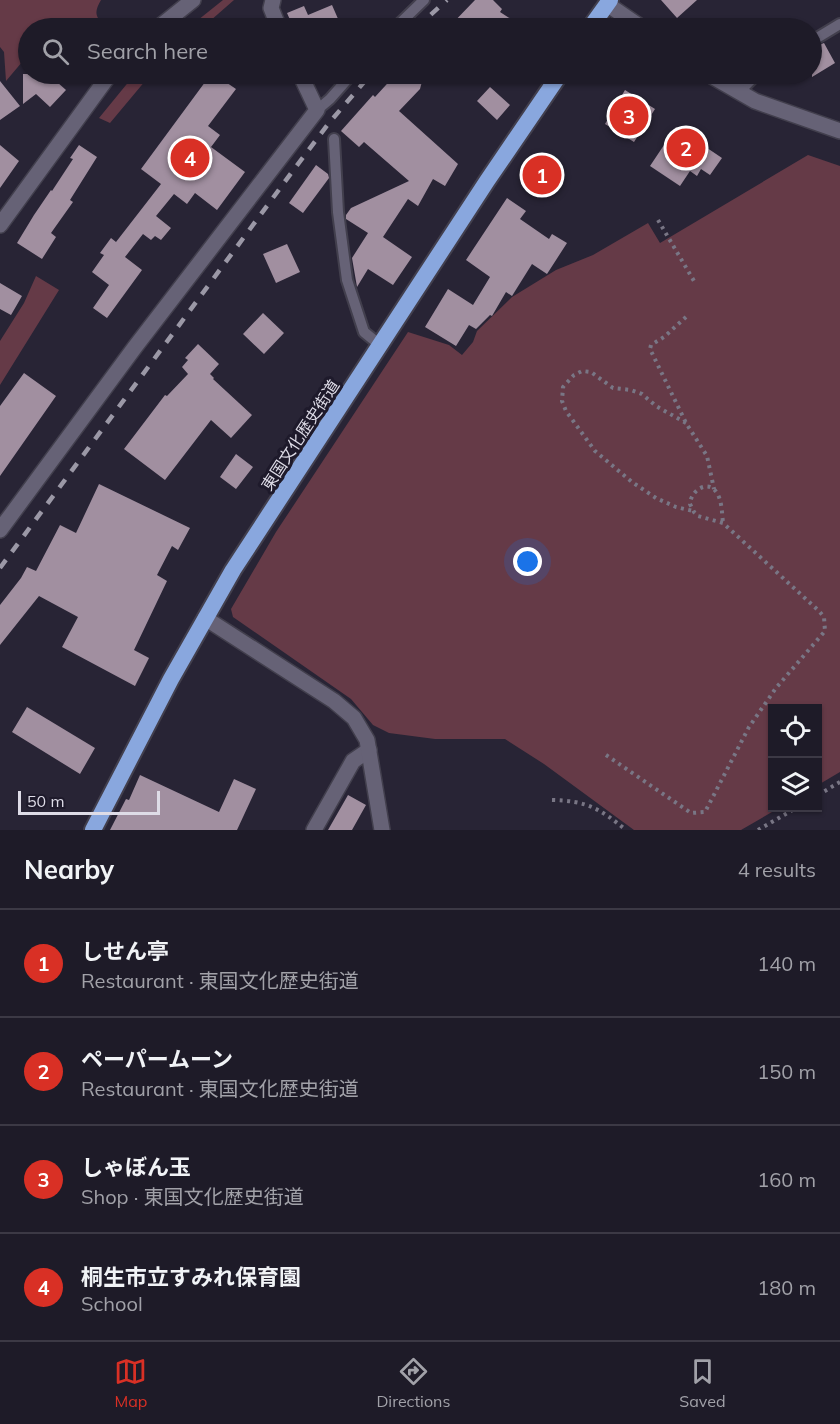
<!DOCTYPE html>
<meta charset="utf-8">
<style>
body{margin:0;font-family:Mulish,"Noto Sans JP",sans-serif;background:#2b2834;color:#f1f3f6}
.controls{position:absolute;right:18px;bottom:18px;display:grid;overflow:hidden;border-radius:0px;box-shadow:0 2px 4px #0004}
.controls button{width:54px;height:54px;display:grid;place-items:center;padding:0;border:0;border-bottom:2px solid #3c3945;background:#1e1b28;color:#f1f3f6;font:30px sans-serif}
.scale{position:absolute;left:18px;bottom:15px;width:142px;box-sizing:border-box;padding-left:6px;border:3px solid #dedce7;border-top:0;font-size:16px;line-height:21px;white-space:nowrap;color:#dedce7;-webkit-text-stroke:4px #1e1a2b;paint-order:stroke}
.you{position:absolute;left:528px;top:562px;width:21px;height:21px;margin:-15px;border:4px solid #fff;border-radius:50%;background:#1a73e8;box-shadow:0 0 0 9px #1a73e833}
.badge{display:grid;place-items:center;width:39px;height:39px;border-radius:50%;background:#d93025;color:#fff;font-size:20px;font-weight:700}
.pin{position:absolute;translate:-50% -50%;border:3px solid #fff;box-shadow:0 2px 6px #0006}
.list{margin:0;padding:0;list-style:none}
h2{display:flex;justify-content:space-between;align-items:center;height:78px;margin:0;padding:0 24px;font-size:26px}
h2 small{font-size:20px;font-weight:400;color:#a1a1a8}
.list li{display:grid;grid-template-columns:39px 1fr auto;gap:18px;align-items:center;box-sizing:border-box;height:108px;padding:0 24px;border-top:2px solid #3c3945}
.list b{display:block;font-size:22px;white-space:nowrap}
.list p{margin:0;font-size:20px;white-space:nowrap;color:#a1a1a8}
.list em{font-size:20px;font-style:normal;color:#a1a1a8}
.icon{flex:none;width:33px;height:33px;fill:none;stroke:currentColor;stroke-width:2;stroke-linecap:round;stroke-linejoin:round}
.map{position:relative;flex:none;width:840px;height:830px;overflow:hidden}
.search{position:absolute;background:#1e1b28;box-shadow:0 2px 4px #0004;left:18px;right:18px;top:18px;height:66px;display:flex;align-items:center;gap:15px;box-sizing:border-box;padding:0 21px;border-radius:33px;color:#a1a1a8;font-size:22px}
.sheet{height:510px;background:#1e1b28}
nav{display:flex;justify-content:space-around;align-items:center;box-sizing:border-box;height:84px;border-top:2px solid #3c3945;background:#1e1b28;font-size:16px;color:#a1a1a8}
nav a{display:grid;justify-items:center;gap:3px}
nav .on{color:#d93025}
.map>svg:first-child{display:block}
.green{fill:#653a47}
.building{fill:#a18fa0}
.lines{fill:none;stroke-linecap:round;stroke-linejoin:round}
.service-casing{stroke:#423f4d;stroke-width:14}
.minor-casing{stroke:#423f4d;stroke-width:18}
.tertiary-casing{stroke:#423f4d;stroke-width:18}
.trunk-casing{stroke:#423f4d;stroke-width:20}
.path{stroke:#797685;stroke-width:4;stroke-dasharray:3 4.5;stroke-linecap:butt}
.service{stroke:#666276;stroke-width:10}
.minor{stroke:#666276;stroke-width:15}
.tertiary{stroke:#666276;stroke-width:15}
.trunk{stroke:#89a7de;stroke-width:16}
.rail{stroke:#9b98a6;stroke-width:4.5;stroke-dasharray:10 10;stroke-linecap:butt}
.labels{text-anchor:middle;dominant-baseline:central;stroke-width:6;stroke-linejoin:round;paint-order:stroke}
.street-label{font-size:16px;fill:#dedce7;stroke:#1e1a2b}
</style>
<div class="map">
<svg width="840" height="830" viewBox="0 0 840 830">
<rect width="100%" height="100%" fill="#282435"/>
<path class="green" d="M 0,0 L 101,0 C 93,14 96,17 106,28 L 28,28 L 28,55 L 6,81 L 4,52 L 0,47 Z
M 223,0 L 234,0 L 202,28 L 188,28 Z
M 135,74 L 151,74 L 110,123 L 99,118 Z
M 808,155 L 840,166 L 840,772 L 818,785 L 818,708 L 772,708 L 772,808 L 779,808 L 741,830 L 634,830 L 544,764 L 505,739 L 435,739 L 389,733 L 373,725 L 351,699 L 233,617 L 231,609 L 276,532 L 408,332 L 449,345 L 462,355 L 473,342 L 477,331 L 512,297 L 556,270 L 593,255 L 648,223 L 660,243 Z
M 36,276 L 59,290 L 0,385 L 0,341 L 24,303 Z"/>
<path class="building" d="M 475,0 L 493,0 L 502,9 L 500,12 L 525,28 L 448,28 Z
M 661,0 L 697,0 L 677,18 Z
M 332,5 L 342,28 L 289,28 L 288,24 L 291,22 L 287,13 L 304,6 L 308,15 Z
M 824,43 L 835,63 L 812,77 L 812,48 Z
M 23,74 L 48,74 L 66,90 L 50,107 L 36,94 L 23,104 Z
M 211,74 L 214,74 L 236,89 L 208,126 L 220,135 L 211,147 L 245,172 L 217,210 L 195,193 L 187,204 L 174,194 L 156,216 L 171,228 L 161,240 L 155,236 L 151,240 L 143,234 L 125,257 L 142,270 L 107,318 L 93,308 L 109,285 L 92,272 L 104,255 L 100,253 L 111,238 L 116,242 L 161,184 L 141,169 Z
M 396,74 L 424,74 L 420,89 L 399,111 L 458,164 L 445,186 L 433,179 L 418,206 L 408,199 L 383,237 L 412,257 L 393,285 L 368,269 L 357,287 L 352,258 L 368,233 L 346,219 L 346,215 L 351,208 L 409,181 L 364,142 L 359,147 L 341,131 L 373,95 L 375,97 Z
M 0,81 L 20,106 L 0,120 Z
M 490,87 L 510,105 L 497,120 L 477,101 Z
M 625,90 L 655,109 L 634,142 L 605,124 Z
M 676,127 L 722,158 L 710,175 L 701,169 L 697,176 L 690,171 L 680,186 L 650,166 Z
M 0,145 L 19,161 L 0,188 Z
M 79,145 L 97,157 L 70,200 L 73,202 L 51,233 L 56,237 L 42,259 L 17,243 L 34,215 L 51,190 L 52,191 L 73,159 L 70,158 Z
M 316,165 L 328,174 L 329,178 L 303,213 L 289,203 Z
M 507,198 L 526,211 L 520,219 L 549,239 L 552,234 L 567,243 L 547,274 L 532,264 L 512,296 L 506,292 L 492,316 L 490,315 L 476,329 L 469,325 L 456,346 L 425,327 L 448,289 L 473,305 L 490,277 L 466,260 Z
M 287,244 L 300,272 L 276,283 L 263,254 Z
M 0,283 L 22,296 L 11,315 L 0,309 Z
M 263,313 L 284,333 L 264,354 L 243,334 Z
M 198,344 L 219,364 L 210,374 L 214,378 L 213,379 L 252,415 L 231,438 L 211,420 L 165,480 L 124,449 L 165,395 L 167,396 L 188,374 L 182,367 L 188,360 L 185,358 Z
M 24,373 L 56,396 L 0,476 L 0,406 Z
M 236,454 L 253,467 L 236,489 L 220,477 Z
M 99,484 L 190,528 L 178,550 L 172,546 L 157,575 L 167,581 L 134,650 L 149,658 L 135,686 L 62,647 L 78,617 L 39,596 L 0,645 L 0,605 L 21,578 L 27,567 L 36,571 L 60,525 L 76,533 Z
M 27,707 L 95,748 L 80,774 L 12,732 Z
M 140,775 L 219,812 L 234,779 L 256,789 L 237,830 L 110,830 L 126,799 L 129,800 Z
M 348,795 L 366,805 L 352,830 L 328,830 Z"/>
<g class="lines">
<defs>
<path id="service" d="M 395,28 L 424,0
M 812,41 L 840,24
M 739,92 L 757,74
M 317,110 L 330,99 L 352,74
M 334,139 L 338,212 L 347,280 L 364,332 L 380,345"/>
<path id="minor" d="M 273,0 L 271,8 L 279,28
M 0,530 L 135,347 L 317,110 L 300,74
M 314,830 L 353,761 L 369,750"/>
<path id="tertiary" d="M 607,4 L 642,28
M 158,28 L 193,0
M 708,74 L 755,101 L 840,131
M 0,225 L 110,74
M 205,618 L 334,701 L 354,718 L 367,740 L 382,830"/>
<path id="trunk" d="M 590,28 L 610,0
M 93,830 L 171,679 L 233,570 L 487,181 L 560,74"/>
</defs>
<use href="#service" class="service-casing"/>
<use href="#minor" class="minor-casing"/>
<use href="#tertiary" class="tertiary-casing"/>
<use href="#trunk" class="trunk-casing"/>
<path class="path" d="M 658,220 L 694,281
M 686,317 L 664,337 L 651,345 L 650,349 L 686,423 L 707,456 L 714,489
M 686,423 L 656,406 L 642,394 L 631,390 L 613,388 L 591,372 L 582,371 L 574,375 L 563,387 L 562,401 L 566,411 L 595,451 L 632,482 L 656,498 L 676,507 L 693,511
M 606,755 L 691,813 L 705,812 L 749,727 L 776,688 L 825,631 L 824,617 L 819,611 L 723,523 L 698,516 L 694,512 L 690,504 C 691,490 708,479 717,493 C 722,501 722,514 723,523
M 818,795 L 840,782
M 552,800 C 587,801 599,808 626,830
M 758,830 L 796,808"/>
<use href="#service" class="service"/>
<use href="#minor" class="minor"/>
<use href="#tertiary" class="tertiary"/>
<use href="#trunk" class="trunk"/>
<path class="rail" d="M 416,28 L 447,0
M 0,568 L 292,172 L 329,123 L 371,74"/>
</g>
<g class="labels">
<g class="street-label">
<text transform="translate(300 435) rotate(-57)">東国文化歴史街道</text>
</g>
</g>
</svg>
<div class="controls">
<button><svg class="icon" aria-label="locate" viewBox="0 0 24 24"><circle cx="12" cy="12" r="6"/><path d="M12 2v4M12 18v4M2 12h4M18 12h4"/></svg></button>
<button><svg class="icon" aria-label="layers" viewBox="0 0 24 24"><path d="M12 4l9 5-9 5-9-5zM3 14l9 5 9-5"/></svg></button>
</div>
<div class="scale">50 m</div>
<div class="you"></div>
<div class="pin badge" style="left:542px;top:175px">1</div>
<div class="pin badge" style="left:686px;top:148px">2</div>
<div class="pin badge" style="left:629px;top:116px">3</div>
<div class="pin badge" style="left:190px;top:158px">4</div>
<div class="search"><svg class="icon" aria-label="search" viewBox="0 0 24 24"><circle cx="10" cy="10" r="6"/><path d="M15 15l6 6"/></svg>Search here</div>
</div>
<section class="sheet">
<h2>Nearby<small>4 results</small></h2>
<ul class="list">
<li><span class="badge">1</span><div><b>しせん亭</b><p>Restaurant · 東国文化歴史街道</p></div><em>140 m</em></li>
<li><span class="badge">2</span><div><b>ペーパームーン</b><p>Restaurant · 東国文化歴史街道</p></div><em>150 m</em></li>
<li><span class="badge">3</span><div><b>しゃぼん玉</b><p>Shop · 東国文化歴史街道</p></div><em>160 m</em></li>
<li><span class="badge">4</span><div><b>桐生市立すみれ保育園</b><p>School</p></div><em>180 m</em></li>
</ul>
</section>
<nav>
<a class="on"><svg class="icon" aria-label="map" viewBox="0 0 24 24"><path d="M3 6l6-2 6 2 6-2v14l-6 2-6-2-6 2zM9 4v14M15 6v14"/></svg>Map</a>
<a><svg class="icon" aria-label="directions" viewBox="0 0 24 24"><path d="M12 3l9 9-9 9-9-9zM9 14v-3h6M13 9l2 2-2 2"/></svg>Directions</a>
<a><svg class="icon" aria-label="saved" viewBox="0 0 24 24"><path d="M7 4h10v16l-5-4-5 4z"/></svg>Saved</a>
</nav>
